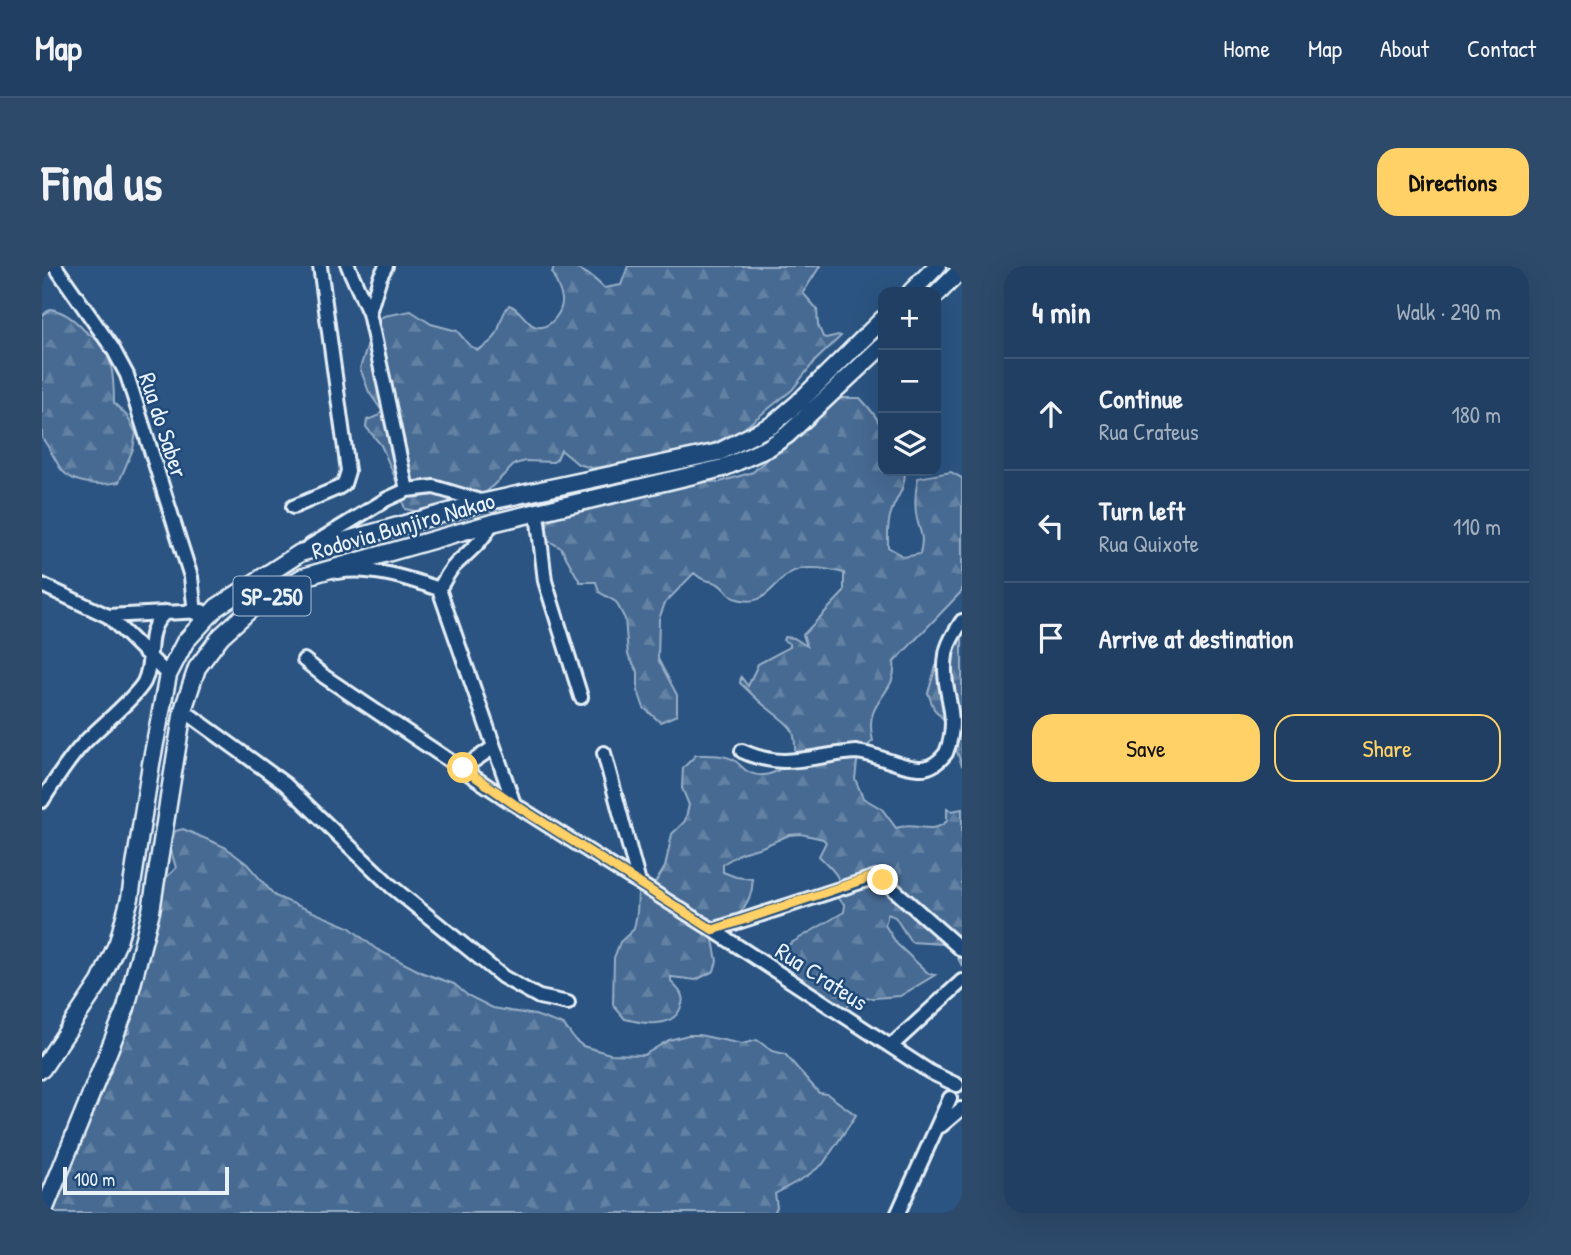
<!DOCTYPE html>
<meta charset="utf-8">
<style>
body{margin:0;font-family:"Patrick Hand",sans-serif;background:#2d4a6b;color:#f1f3f6}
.controls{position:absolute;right:21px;top:21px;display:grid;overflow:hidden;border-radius:14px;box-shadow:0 7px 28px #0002}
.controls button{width:63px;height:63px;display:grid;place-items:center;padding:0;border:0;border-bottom:2px solid #3d5877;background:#203f62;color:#f1f3f6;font:35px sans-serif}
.scale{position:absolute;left:21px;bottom:18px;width:166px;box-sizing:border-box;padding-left:7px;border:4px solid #e8f1f8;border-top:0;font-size:19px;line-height:24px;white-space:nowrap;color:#e8f1f8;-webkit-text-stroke:5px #1f4a7a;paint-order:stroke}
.stop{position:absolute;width:21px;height:21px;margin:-16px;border:5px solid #ffd166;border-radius:50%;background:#fff}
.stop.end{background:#ffd166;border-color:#fff;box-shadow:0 2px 7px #0008}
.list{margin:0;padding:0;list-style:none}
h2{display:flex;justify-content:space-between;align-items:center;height:91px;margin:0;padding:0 28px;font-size:30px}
h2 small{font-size:23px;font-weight:400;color:#a2afbe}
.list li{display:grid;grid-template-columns:46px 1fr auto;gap:21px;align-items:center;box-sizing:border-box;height:112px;padding:0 28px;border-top:2px solid #3d5877}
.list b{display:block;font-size:26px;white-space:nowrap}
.list p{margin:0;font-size:23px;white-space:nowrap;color:#a2afbe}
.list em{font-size:23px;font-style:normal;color:#a2afbe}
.actions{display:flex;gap:14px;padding:21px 28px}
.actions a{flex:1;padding:16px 0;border:2px solid #ffd166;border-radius:21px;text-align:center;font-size:24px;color:#ffd166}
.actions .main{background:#ffd166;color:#111}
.icon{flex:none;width:38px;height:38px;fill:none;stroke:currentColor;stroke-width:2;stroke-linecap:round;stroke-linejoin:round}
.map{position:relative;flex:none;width:920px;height:947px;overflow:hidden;border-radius:21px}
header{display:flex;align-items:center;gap:42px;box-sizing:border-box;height:98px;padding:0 35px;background:#203f62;border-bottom:2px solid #3d5877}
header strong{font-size:33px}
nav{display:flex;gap:38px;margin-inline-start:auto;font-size:24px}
.intro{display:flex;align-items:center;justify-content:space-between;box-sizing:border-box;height:168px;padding:0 42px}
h1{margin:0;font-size:49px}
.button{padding:18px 32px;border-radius:21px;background:#ffd166;color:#111;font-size:24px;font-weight:700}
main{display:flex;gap:42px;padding:0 42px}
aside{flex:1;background:#203f62;border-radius:21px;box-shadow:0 7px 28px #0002}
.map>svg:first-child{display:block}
.forest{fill:url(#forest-firs);stroke:#98aec6;stroke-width:2}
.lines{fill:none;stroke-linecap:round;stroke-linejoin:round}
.minor-casing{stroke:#e8f1f8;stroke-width:18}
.major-casing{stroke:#e8f1f8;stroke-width:21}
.minor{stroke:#1f4a7a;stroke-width:12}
.major{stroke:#1f4a7a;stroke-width:16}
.route{stroke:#ffd166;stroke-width:9}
.labels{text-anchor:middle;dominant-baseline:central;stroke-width:5;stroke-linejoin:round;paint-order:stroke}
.shield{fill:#1f4a7a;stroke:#acbfd2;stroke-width:2}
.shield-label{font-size:23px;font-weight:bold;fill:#e8f1f8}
.street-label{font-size:24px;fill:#e8f1f8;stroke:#1f4a7a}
</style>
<header>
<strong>Map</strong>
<nav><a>Home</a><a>Map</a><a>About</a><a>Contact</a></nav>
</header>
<div class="intro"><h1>Find us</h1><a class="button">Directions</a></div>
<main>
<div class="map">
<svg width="920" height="947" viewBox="0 0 920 947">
<defs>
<pattern id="forest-firs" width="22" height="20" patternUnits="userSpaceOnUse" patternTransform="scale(1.75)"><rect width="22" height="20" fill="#476b93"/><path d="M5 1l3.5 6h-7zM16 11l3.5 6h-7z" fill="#6281a3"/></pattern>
</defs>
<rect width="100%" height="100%" fill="#2b5482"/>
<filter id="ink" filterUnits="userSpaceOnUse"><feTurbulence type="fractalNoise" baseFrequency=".0143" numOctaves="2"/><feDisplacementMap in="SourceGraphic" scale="14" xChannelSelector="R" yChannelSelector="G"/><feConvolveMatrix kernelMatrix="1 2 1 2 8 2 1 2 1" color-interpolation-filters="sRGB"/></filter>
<g filter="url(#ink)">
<path class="forest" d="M 512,0 C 536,0 546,6 562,22 L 579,19 L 586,0 L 778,0 L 761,27 L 775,43 L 776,59 L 781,71 L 784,72 L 796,69 L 799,70 L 773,95 L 750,124 L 701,163 L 649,188 L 628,193 L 550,202 L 536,198 L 519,184 L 515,193 L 511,196 L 484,195 L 473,198 L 427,243 L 401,250 L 363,243 L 352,209 L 339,179 L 324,161 L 325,154 L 336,150 L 340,145 L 327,126 L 318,102 L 334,55 L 342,50 L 369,45 L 389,58 L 415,65 L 427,79 L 436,84 C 465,68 451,61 467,39 C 478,42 482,55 492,60 C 507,66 521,46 520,33 C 519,25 513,14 510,7 Z
M 8,43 C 22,45 32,53 41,63 C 47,69 53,72 59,77 C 71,89 72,121 72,137 L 85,150 L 94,167 L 91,183 L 77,216 C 58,220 28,219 17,200 C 11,190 7,181 0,172 L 0,50 Z
M 798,132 L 818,132 C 846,161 841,167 841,205 L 863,205 C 863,226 854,230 849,247 C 845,258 846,270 846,281 L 862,291 L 878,288 C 882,269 879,270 875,253 C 872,239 873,226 876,212 L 909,206 L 920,212 L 920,325 L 852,396 C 855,420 838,428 831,447 C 828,455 829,467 831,475 L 816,488 L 813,513 L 821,532 L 840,543 L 854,562 C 872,555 890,570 905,555 L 905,542 L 910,545 L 920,543 L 920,700 L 911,682 L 902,678 L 869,676 L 853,651 L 846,648 L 843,659 L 855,678 L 887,708 L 893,709 L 858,730 L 819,733 L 802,742 L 790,742 L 722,693 L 802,646 L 803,639 L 795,631 C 803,611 790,604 777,590 L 784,576 L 781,573 L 759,568 L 747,569 L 720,581 L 699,587 L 681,598 L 681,606 L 694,611 L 710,613 C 714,636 687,660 671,674 L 675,695 L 672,705 L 654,714 L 629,711 L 629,716 C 637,724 644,730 639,741 C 631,763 602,758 583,753 L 571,739 L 572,692 L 578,676 L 592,663 L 595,647 L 596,627 L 613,617 L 623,601 L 630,568 L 643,555 L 647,539 L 640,522 L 641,502 L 654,489 C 666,489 681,488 692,494 C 697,497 700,502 705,505 C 723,516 740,504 753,491 C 754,460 750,462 728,444 C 717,436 708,426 698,417 L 699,411 L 706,420 L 716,398 L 748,381 L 748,378 L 741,374 L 743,371 L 752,372 L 765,380 L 761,369 L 802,326 L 802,307 C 787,303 762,298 748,307 C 728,320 723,343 692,332 C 685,329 682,321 676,318 C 664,312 665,318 652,307 L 623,337 L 617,353 L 616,393 L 635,429 L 635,449 L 618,456 L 602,442 L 596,425 L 596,406 L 586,389 L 583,353 L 574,336 L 557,326 L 554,316 L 538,316 L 519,282 L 502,272 L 506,256 L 519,243 L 552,237 L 572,237 L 619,215 L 678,216 L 711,206 L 725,193 L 735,177 L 781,138 Z
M 920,356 L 920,500 L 905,457 L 892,443 L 886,427 L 894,400 L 908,381 Z
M 141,563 L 183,581 L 205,598 L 233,630 L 307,661 L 334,683 L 381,707 L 412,718 L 425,729 L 451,742 L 493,749 L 522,759 L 533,774 L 541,780 L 568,788 L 602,789 L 627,774 L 646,769 L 657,769 L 700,778 L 715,774 L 730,785 L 743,788 L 777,827 L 785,828 L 814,849 L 781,898 L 765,910 L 733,928 L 735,941 L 732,947 L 11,947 L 10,944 L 79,772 L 88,766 L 86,750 L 119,617 L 134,602 L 128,581 L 133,565 Z"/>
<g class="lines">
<defs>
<path id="minor" d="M 13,0 L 71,83 L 85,109 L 149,311 L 153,347
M 306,0 L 327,47 L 365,224
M 327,47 L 338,11 L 344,0
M 251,241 L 296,222 L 302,218 L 306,205 L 278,0
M 495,247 L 503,315 L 539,431
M 268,280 L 345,233 L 365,224 L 392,221 L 442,236
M 295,306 C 329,300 365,312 397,323
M 0,319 L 66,350 L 126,409
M 397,323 L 472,538
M 397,323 C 402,315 406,306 413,299 C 427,285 441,276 450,257
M 66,350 L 160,345
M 262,394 L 283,411 L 472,538 L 671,664 L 888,806 L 915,819
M 141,444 L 243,518 L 349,620 L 461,711 L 497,731 L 526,737
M 700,485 C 743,505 770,489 814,486 C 836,488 855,501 877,502 C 889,503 897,496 904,487 C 920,447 898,427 904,389 C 905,377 914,365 920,355
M 562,487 L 597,617
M 421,502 L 452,481
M 0,535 C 13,515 25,495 41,478 C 55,463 94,431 102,416 C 114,392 100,365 124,346
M 671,664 L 834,611 L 841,614 L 920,684
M 849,780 L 920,715
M 899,860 L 919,843
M 856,947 L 908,832"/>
<path id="major" d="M 869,26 L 895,0
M 894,29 L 920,3
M 0,803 L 58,716 L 76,676 L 88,632 L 109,498 L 126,409 L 143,376 L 175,341 L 258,287 L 443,236 L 677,186 L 730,159 L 756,137 L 841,53
M 1,947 L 84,742 L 109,645 L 141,444 L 155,402 L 179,370 L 212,340 L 261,311 L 450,257 L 681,202 L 726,182 L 745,169 L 841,79"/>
</defs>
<use href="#minor" class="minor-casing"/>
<use href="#major" class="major-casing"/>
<use href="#minor" class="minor"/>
<use href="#major" class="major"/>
</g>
</g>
<g class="lines" filter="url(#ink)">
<path class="route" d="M 421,502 L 472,538 L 671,664 L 826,612 L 834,611 L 841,614"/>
</g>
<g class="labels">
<rect class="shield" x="191.5" y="310.5" width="77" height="39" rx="5"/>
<g class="shield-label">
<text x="230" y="330">SP-250</text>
</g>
<g class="street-label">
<text transform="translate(122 159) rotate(72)">Rua do Saber</text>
<text transform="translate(361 259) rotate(-16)">Rodovia Bunjiro Nakao</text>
<text transform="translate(780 710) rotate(33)">Rua Crateus</text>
</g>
</g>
</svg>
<div class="controls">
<button>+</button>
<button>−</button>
<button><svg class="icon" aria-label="layers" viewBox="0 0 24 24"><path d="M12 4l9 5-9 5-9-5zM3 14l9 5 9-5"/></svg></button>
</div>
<div class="scale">100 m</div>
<div class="stop" style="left:421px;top:502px"></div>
<div class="stop end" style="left:841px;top:614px"></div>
</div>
<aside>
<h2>4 min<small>Walk · 290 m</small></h2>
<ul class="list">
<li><svg class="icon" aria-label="ahead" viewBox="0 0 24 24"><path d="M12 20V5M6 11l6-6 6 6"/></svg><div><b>Continue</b><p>Rua Crateus</p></div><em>180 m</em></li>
<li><svg class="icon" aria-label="left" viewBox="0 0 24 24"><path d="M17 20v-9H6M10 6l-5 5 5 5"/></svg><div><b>Turn left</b><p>Rua Quixote</p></div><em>110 m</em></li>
<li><svg class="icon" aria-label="arrive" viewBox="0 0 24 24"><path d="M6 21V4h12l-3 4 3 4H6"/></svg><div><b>Arrive at destination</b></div></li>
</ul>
<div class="actions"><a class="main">Save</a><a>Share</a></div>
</aside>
</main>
